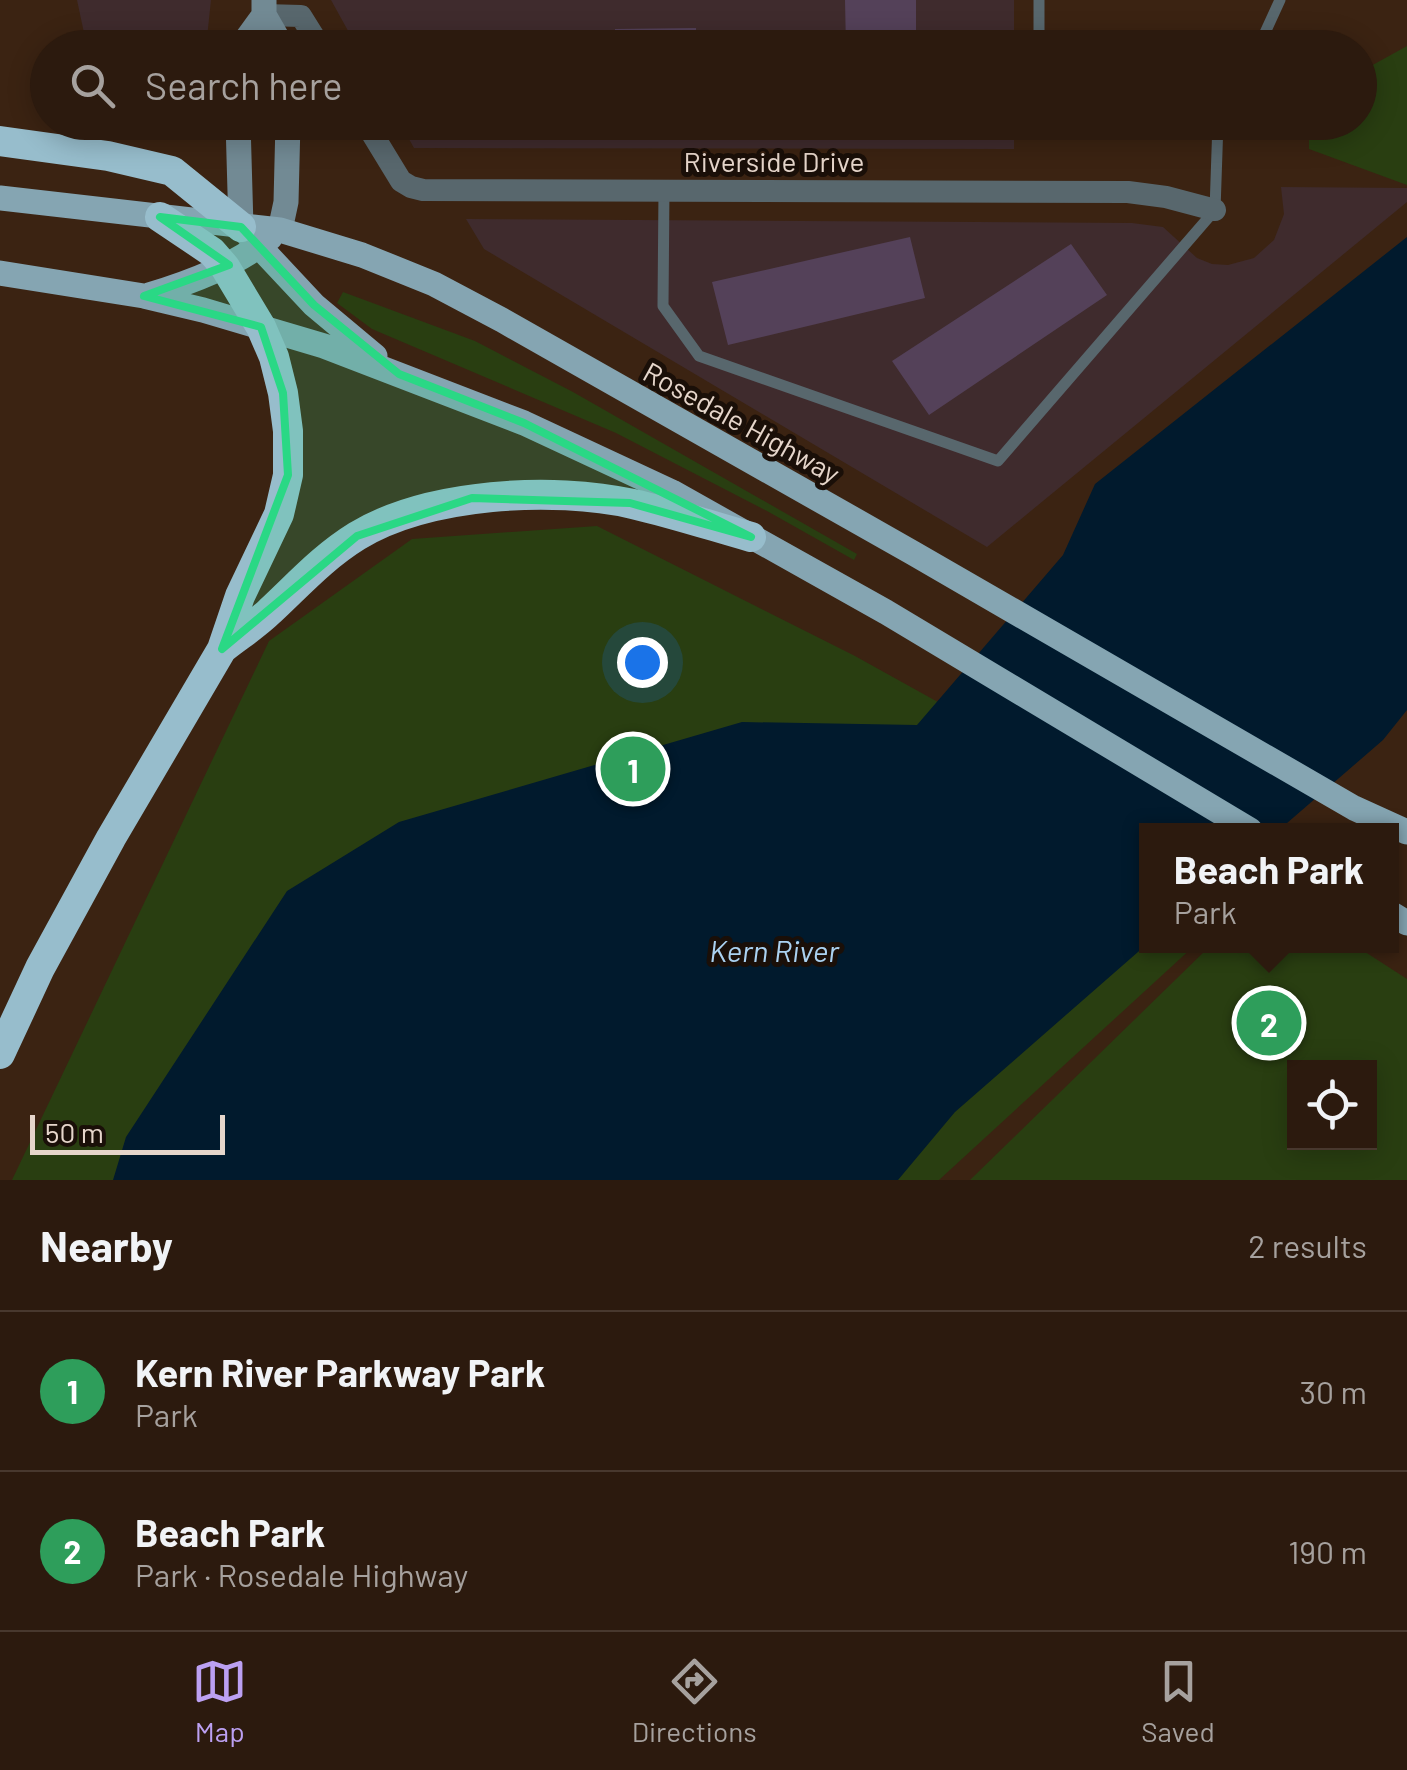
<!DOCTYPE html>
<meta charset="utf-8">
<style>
body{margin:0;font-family:Barlow,sans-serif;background:#342317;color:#f1f3f6}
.controls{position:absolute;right:30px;bottom:30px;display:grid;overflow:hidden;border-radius:0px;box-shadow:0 5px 25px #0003}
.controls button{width:90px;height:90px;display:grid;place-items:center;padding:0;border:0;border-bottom:2px solid #48382e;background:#2c1a0e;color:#f1f3f6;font:50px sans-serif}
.scale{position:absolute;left:30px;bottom:25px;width:195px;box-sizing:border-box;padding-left:10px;border:5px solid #e6d6cb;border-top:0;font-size:28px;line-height:35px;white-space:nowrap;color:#e6d6cb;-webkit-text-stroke:8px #1a0f08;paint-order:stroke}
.you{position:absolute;left:642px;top:662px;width:35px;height:35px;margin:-25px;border:8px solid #fff;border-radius:50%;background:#1a73e8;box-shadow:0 0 0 15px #1a73e833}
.badge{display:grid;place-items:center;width:65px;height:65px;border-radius:50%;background:#bca0f2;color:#fff;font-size:32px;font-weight:700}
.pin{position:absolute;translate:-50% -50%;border:5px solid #fff;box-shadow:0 2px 10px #0006}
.popup{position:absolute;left:1139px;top:823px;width:260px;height:130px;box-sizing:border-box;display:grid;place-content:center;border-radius:0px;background:#2c1a0e;filter:drop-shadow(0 2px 8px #0005);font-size:32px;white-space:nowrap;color:#a6a19e}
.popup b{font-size:38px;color:#f1f3f6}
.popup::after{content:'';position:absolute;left:50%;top:100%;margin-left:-20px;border:20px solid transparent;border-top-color:#2c1a0e}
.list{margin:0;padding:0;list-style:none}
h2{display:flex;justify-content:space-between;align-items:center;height:130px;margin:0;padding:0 40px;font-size:42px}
h2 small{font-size:32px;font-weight:400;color:#a6a19e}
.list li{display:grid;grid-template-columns:65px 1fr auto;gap:30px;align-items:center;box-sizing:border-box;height:160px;padding:0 40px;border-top:2px solid #48382e}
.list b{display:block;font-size:38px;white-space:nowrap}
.list p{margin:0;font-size:32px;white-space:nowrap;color:#a6a19e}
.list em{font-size:32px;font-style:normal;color:#a6a19e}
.icon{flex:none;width:55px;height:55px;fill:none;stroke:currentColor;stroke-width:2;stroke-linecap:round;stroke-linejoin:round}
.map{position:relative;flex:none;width:1407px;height:1180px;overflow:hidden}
.search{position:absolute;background:#2c1a0e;box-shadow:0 5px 25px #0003;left:30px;right:30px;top:30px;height:110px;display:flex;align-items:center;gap:25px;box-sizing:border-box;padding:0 35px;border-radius:55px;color:#a6a19e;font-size:38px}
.sheet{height:450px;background:#2c1a0e}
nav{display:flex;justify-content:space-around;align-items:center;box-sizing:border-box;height:140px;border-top:2px solid #48382e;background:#2c1a0e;font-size:28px;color:#a6a19e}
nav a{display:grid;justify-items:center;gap:5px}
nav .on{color:#bca0f2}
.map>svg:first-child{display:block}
.commercial{fill:#3f2b2d}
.green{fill:#293e11;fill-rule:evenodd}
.water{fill:#011a2d}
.building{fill:#544159}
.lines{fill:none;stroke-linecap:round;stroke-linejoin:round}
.service{stroke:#58676d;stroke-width:11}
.minor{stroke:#58676d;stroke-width:22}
.secondary{stroke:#728a94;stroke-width:25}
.primary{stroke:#85a5b2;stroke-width:25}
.motorway{stroke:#97bdcc;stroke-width:30}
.marked{fill:#2ad885;fill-opacity:0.2;stroke:#2ad885;stroke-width:8;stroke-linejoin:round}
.labels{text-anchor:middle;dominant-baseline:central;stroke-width:10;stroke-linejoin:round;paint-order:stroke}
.street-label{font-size:28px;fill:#e6d6cb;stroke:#1a0f08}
.water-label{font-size:30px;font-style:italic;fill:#abd2f1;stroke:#1a0f08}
</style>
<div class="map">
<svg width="1407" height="1180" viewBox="0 0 1407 1180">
<rect width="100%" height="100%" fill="#3b2312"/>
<path class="commercial" d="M 77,0 L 211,0 L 206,47 L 87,47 Z
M 331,0 L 1014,0 L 1014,47 L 357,47 Z
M 1014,122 L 1014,149 L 414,148 L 400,123 Z
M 1281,187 L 1407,188 L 1407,202 L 987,547 L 484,249 L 466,219 L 1132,223 L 1163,227 L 1197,258 L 1212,264 L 1228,265 L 1254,258 L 1274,240 L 1284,214 Z"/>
<path class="green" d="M 1407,46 L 1407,185 L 1309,149 L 1309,123 L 1360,122 L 1360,72 Z
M 343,292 L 475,341 L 573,392 L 857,554 L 854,560 L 767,511 L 616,433 L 372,329 L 337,303 Z
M 597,526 L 855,656 L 1168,830 L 1146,830 L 1146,946 L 1194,946 L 939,1180 L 12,1180 L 269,641 L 412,539 Z
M 1210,946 L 1356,946 L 1407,979 L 1407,1180 L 970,1180 ZM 1294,1068 L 1370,1068 L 1370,1142 L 1294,1142 Z"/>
<path class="water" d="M 1407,237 L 1407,710 L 1383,740 L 1279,830 L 1146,830 L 1146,945 L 955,1112 L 898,1180 L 113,1180 L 126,1137 L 287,891 L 399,822 L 742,722 L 917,725 L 1063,555 L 1095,484 Z"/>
<path class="building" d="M 845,0 L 916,0 L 916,48 L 846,48 Z
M 696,28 L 696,48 L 615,48 L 615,29 Z
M 425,37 L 432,48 L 406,48 Z
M 616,122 L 697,122 L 697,134 L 616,135 Z
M 910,237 L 925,298 L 728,345 L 712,282 Z
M 1071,244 L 1107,295 L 929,415 L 892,361 Z"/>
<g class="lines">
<path class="service" d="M 1039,48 L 1039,0
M 1258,48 L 1280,0
M 664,190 L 663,306 L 699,356 L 998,461 L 1215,210 L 1218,122"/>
<path class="minor" d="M 264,15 L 301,16 L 321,48
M 365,122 L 401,181 L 411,187 L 423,190 L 1128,192 L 1166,197 L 1215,210"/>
<path class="secondary" d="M 264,0 L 264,15 L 283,48
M 240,48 L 264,15
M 238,122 L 241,227
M 280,230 L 286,202 L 288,122"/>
<path class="primary" d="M 0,198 L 280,230 L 362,255 L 434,284 L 502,320 L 913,553 L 1354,808 L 1407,832
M 241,227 L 314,305 L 375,356
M 0,273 L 144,296 L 203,310 L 324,346 L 524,423 L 672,492 L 886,612 L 1250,830
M 149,295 C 192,282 234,266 270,238
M 1392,914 L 1407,923"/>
<path class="motorway" d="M 0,141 L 108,156 L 172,171 L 241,227
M 222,649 C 238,636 256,625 270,611 C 299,584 323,557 357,536 C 428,493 553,486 633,504 C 672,513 712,526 751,537
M 0,1054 L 40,968 L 111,838 L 222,649 L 240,596 L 279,514 L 288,475 L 288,431 L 283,393 L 274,357 L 261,327 L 225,267 L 212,252 L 160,217"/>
</g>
<path class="marked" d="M 160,217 L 241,227 L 314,305 L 399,374 L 524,423 L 751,537 L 630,503 L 472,498 L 357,536 L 222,649 L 288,475 L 283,393 L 261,327 L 144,296 L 229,265 Z"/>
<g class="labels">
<g class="street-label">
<text x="774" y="161">Riverside Drive</text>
<text transform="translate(742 422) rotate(29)">Rosedale Highway</text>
</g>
<g class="water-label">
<text x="774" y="950">Kern River</text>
</g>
</g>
</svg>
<div class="controls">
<button><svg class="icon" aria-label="locate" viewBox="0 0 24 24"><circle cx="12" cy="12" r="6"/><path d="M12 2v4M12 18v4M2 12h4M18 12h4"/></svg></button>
</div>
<div class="scale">50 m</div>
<div class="you"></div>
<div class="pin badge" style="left:633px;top:769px;background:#2e9e5b">1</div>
<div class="pin badge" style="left:1269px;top:1023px;background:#2e9e5b">2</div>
<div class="popup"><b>Beach Park</b>Park</div>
<div class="search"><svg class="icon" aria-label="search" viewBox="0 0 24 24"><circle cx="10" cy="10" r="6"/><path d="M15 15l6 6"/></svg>Search here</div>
</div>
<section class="sheet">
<h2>Nearby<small>2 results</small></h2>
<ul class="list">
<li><span class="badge" style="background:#2e9e5b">1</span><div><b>Kern River Parkway Park</b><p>Park</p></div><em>30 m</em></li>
<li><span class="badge" style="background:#2e9e5b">2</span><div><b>Beach Park</b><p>Park · Rosedale Highway</p></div><em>190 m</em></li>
</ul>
</section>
<nav>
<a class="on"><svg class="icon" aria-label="map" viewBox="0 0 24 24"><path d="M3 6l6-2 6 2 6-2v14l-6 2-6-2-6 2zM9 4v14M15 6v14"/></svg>Map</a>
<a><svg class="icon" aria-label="directions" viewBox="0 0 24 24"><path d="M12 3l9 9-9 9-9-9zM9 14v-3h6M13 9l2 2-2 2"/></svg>Directions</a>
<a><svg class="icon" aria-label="saved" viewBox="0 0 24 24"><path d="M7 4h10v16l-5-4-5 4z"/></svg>Saved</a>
</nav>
